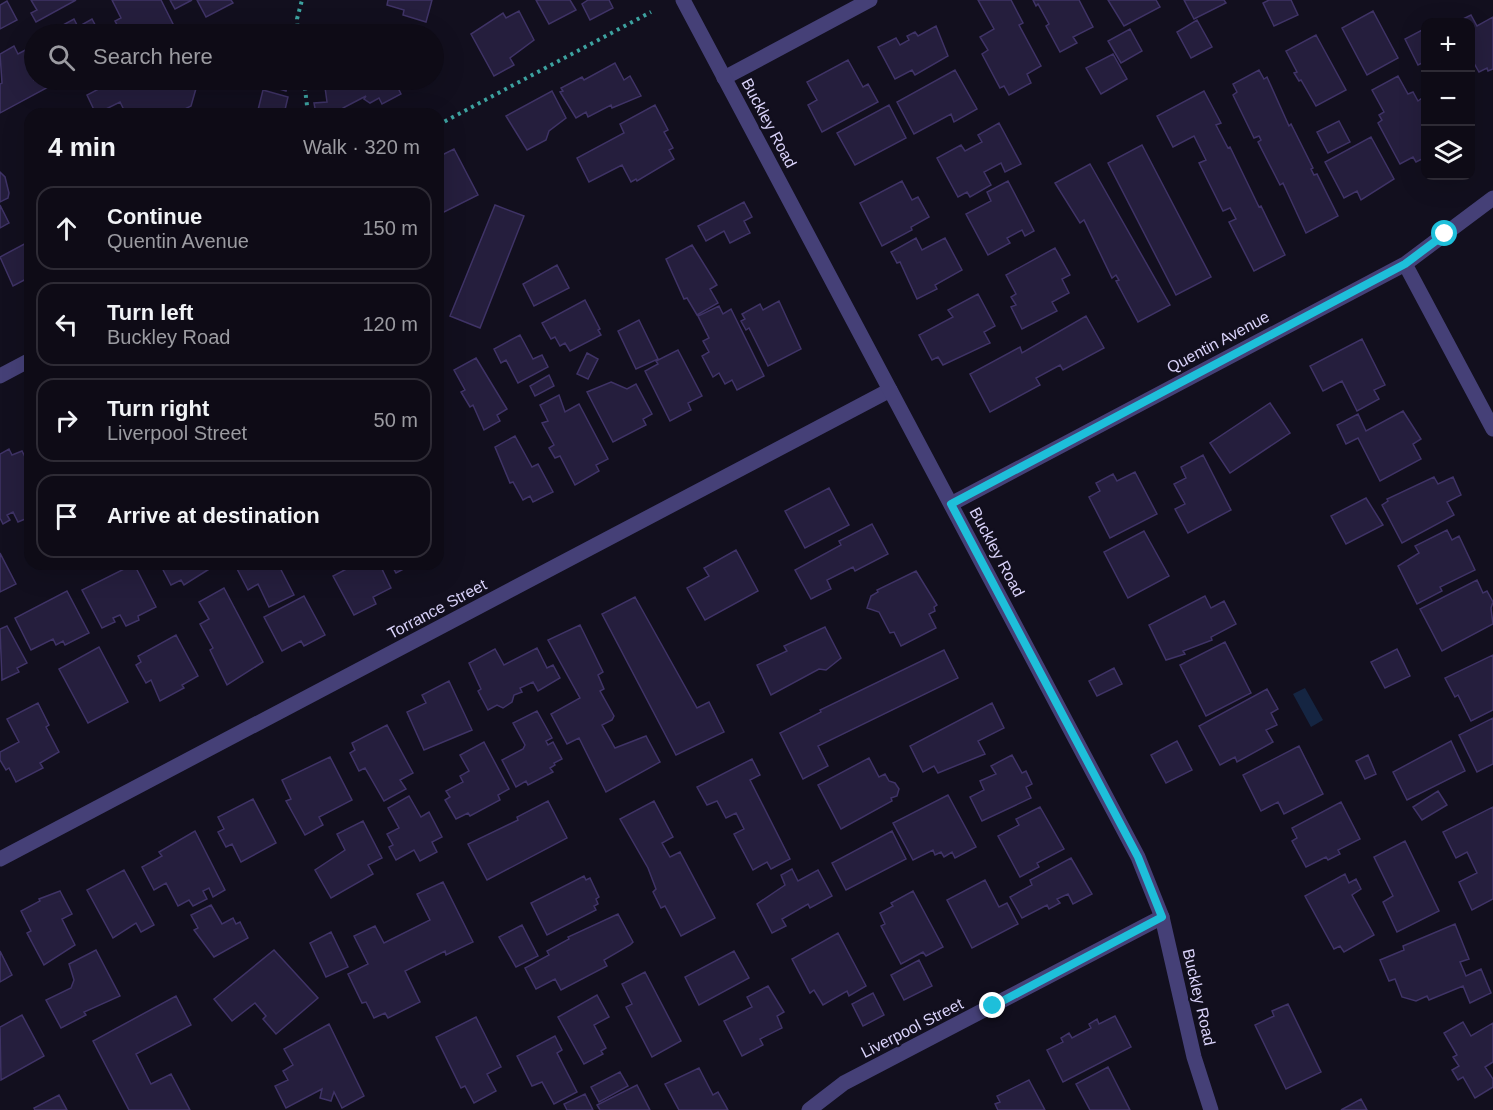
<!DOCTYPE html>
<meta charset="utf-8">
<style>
body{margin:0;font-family:Helvetica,sans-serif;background:#1c1923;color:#f1f3f6}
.controls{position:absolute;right:18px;top:18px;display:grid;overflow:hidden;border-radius:12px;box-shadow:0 6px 24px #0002}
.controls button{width:54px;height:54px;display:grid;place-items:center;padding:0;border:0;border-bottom:2px solid #2e2b35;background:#0e0b16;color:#f1f3f6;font:30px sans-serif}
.stop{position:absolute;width:18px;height:18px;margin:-14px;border:4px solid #1ebfda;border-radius:50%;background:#fff}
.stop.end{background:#1ebfda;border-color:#fff;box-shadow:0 2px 6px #0008}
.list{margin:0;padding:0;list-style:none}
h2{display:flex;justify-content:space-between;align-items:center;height:78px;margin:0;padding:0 24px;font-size:26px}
h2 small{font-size:20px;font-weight:400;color:#9b9ba1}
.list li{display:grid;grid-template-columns:39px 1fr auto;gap:18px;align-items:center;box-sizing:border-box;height:84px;margin:0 12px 12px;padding:0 12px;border:2px solid #2e2b35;border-radius:18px}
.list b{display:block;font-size:22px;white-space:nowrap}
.list p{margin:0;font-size:20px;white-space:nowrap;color:#9b9ba1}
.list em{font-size:20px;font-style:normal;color:#9b9ba1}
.icon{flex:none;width:33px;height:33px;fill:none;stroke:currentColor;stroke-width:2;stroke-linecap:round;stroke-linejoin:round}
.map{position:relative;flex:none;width:1493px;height:1110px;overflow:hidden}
.search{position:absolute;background:#0e0b16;box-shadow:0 6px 24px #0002;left:24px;top:24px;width:420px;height:66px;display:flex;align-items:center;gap:15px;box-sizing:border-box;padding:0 21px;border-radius:33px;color:#9b9ba1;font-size:22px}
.panel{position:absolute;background:#0e0b16;box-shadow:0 6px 24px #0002;left:24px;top:108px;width:420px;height:462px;border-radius:18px}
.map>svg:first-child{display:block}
.water{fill:#152542}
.building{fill:#251e3d;stroke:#3f3366;stroke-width:1.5}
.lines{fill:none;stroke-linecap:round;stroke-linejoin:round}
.path{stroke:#3da2a0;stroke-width:4;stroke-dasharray:3 4.5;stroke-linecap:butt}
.minor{stroke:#454077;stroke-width:15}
.tertiary{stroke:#454077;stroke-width:15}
.route{stroke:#1ebfda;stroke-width:8}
.labels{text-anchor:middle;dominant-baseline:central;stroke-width:4.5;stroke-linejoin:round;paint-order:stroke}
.street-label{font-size:16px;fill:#d9d2f9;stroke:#120f1e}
</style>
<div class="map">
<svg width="1493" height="1110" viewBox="0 0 1493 1110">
<rect width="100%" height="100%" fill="#120f1e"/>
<path class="water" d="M 1305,688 L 1323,720 L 1311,727 L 1293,694 Z"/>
<path class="building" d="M 31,0 L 76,0 L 36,22 L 31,13 L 37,10 Z
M 112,0 L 161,0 L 175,28 L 163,34 L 122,34 L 115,21 L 121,18 Z
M 170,0 L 192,0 L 175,9 Z
M 197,0 L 231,0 L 233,3 L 206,17 Z
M 388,0 L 432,0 L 426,22 L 403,15 L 404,10 L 387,5 Z
M 536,0 L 570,0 L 576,10 L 549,24 Z
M 588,0 L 609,0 L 613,8 L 590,20 L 582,4 Z
M 978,0 L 1011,0 L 1023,23 L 1019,25 L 1041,66 L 1027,74 L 1031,83 L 1009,95 L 1004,86 L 1000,88 L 982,54 L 988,50 L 980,37 L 994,29 Z
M 1033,0 L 1079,0 L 1093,27 L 1073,37 L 1077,43 L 1060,52 L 1046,26 L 1049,24 L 1038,4 L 1036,6 Z
M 1108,0 L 1156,0 L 1160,7 L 1124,26 Z
M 1184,0 L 1224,0 L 1226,3 L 1194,19 Z
M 1269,0 L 1291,0 L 1298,15 L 1274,26 L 1263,3 Z
M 7,1 L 17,20 L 0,29 L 0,5 Z
M 519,11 L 534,40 L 510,58 L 514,65 L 494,76 L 471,34 L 503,13 L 506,18 Z
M 1373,11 L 1398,58 L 1367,75 L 1342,28 Z
M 1471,15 L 1477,26 L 1493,17 L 1493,69 L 1488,71 L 1487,68 L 1479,72 L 1470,56 L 1470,22 L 1457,22 Z
M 74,19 L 78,27 L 92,19 L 100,34 L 51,34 L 50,32 Z
M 1197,20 L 1212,47 L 1191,58 L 1177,32 Z
M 936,26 L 948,56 L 915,75 L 912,70 L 895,79 L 878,47 L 896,38 L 900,45 L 909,40 L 907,36 L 915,32 L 918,36 Z
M 1426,28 L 1426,66 L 1424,62 L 1418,65 L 1405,39 Z
M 1130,29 L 1142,51 L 1121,63 L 1108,41 Z
M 1316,35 L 1346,90 L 1316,106 L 1301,80 L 1299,81 L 1294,73 L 1297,72 L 1286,51 Z
M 14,46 L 18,54 L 31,47 L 34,54 L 34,80 L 49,80 L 52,85 L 0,113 L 0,84 L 2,83 L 0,54 Z
M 1113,54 L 1127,79 L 1101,94 L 1086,68 Z
M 848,60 L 863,87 L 868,84 L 878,102 L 822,132 L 808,105 L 817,100 L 807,82 Z
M 615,63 L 624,80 L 630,76 L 641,96 L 612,108 L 611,105 L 588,117 L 586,112 L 576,118 L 560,92 L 563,91 L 561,88 L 582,77 L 584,80 Z
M 955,70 L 977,109 L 954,122 L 951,114 L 914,134 L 897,102 Z
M 1259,70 L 1264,79 L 1267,77 L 1289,126 L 1291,124 L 1313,168 L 1311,169 L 1314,175 L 1317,174 L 1338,216 L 1306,233 L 1283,183 L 1280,185 L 1258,142 L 1261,140 L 1259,136 L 1254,138 L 1233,95 L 1237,92 L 1233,84 Z
M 1398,76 L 1408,94 L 1413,92 L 1418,101 L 1422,98 L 1426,104 L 1426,157 L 1416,162 L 1413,157 L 1400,164 L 1378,123 L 1382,120 L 1379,115 L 1384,112 L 1372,90 Z
M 127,80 L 194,80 L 197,85 L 191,106 L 175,114 L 126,114 L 120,102 L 96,114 L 87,95 L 112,82 L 114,86 Z
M 261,80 L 289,80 L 286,91 L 260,83 Z
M 324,80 L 394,80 L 401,94 L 382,104 L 379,98 L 370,103 L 364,99 L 366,96 L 343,108 L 343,114 L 316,114 L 314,103 L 327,102 Z
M 263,90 L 288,97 L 284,114 L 257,114 Z
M 552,91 L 566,118 L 549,131 L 546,140 L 527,150 L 506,116 Z
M 1204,91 L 1221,123 L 1216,125 L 1228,148 L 1230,147 L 1259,207 L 1261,206 L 1285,255 L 1254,271 L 1229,222 L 1236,219 L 1230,208 L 1223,211 L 1199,163 L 1206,160 L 1194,136 L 1173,147 L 1157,116 Z
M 655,105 L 668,130 L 664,132 L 673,148 L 669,150 L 674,159 L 637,181 L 636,179 L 631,182 L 622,165 L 589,182 L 577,158 L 624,133 L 620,124 Z
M 889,105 L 906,138 L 855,165 L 837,133 Z
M 1339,121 L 1350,142 L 1328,153 L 1317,132 Z
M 999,123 L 1021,164 L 1005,172 L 1001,163 L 984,172 L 991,185 L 970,197 L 967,192 L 958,197 L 937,158 L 961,145 L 965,151 L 982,142 L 978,135 Z
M 1371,137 L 1394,179 L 1361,200 L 1357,191 L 1344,198 L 1325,162 Z
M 1142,145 L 1211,277 L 1176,295 L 1108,163 Z
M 454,149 L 478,195 L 438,215 L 438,157 Z
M 1090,164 L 1170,305 L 1138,322 L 1116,281 L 1119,280 L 1116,275 L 1112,278 L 1084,220 L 1080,223 L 1055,183 Z
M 0,172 L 5,177 L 9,193 L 8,198 L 0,202 Z
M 902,181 L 912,200 L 918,197 L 929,217 L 911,227 L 912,230 L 882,246 L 860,203 Z
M 1008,181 L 1034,231 L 1025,236 L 1022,230 L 1007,238 L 1010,243 L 988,255 L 966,214 L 991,201 L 987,192 Z
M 744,202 L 752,217 L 744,221 L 750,233 L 730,243 L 724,231 L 706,241 L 698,226 Z
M 0,205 L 9,223 L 0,228 Z
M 495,205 L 524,216 L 480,328 L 450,316 Z
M 916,238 L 922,250 L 945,238 L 962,270 L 935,285 L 937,289 L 917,299 L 900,262 L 897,263 L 891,252 Z
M 30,241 L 30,277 L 13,286 L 0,257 Z
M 692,245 L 717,285 L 710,289 L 718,303 L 697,315 L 687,298 L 684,299 L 666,259 Z
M 1055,248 L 1070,275 L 1062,279 L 1069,293 L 1052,302 L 1057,311 L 1022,329 L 1011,307 L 1016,305 L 1011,297 L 1016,294 L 1006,275 Z
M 557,265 L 569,288 L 534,306 L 523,284 Z
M 978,294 L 995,326 L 984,332 L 990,343 L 943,365 L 938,357 L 932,360 L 919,335 L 953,317 L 948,310 Z
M 585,300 L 600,329 L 598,330 L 601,335 L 570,351 L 565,343 L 560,346 L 555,337 L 551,339 L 542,323 Z
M 779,301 L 801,349 L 768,366 L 749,328 L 746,330 L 741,321 L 745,319 L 742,314 L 760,304 L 763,310 Z
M 719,306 L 723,314 L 731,309 L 764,376 L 737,390 L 732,380 L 725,384 L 719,373 L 713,377 L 702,356 L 709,352 L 703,341 L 709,338 L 698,316 Z
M 1086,316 L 1104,348 L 1063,370 L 1060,365 L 1036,378 L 1040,385 L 990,412 L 970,374 L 1020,347 L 1022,353 Z
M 639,320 L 658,359 L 636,369 L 618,331 Z
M 520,335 L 533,359 L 542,355 L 548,367 L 518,383 L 506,360 L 501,363 L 494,349 Z
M 1362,339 L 1385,385 L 1374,390 L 1379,399 L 1357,411 L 1342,381 L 1323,391 L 1310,366 Z
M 678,350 L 702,396 L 688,403 L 691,410 L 670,421 L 645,371 L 658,364 L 656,361 Z
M 587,353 L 598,359 L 588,379 L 577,374 Z
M 476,358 L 507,409 L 497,415 L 500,421 L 484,430 L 473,405 L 470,407 L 461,392 L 465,390 L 454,370 Z
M 549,375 L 554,386 L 535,396 L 530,386 Z
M 611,382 L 627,389 L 636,384 L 652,414 L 643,419 L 646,425 L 613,442 L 587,392 Z
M 559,395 L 565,412 L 579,404 L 608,459 L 596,465 L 599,471 L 575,485 L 560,456 L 555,458 L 549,448 L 554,445 L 542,423 L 548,421 L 540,405 Z
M 1270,403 L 1290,433 L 1230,473 L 1210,443 Z
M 1403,411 L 1421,439 L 1413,444 L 1421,459 L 1380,481 L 1358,438 L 1346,444 L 1337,425 L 1358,414 L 1366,431 Z
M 515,436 L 532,467 L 538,464 L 553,492 L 533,502 L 530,496 L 523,500 L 513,482 L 510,483 L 495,447 Z
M 9,449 L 12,455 L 22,451 L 30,467 L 30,517 L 18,522 L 13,512 L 7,515 L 10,520 L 3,524 L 0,518 L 0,454 Z
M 1203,455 L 1231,510 L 1188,533 L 1175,509 L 1185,504 L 1174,484 L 1186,478 L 1181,467 Z
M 1135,472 L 1157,514 L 1110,538 L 1089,497 L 1100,491 L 1096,483 L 1113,474 L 1117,481 Z
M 1434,477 L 1438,484 L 1453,477 L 1461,495 L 1447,502 L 1454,515 L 1402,543 L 1382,505 L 1388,501 L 1387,499 Z
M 829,488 L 849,525 L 805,548 L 785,511 Z
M 1366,498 L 1383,525 L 1346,544 L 1331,516 Z
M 872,524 L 888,554 L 855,571 L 853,567 L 827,580 L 831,589 L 811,599 L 795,570 L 841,545 L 839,541 Z
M 1447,530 L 1452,540 L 1459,536 L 1475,570 L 1440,587 L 1442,591 L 1417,604 L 1398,566 L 1419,553 L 1415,546 Z
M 1144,531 L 1169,576 L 1128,598 L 1104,552 Z
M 736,550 L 758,591 L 705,620 L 687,588 L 709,576 L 704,568 Z
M 0,553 L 16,584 L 0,592 Z
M 134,564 L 156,607 L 138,616 L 139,620 L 126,626 L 120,615 L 113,618 L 115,622 L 102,628 L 82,590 Z
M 160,564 L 212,564 L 214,566 L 184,585 L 181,580 L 171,585 Z
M 278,564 L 294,595 L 269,607 L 258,584 L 248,590 L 235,565 Z
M 356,564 L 372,564 L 374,568 L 380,565 L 391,588 L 373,597 L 376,604 L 354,615 L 333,576 Z
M 391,564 L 419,564 L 414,567 L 413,564 L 396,573 Z
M 916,571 L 937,605 L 934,607 L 935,611 L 929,614 L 936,628 L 901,646 L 894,632 L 890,633 L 879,612 L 867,608 L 871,596 L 878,592 L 877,590 Z
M 1477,580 L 1483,593 L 1487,591 L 1493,602 L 1491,608 L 1493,624 L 1442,651 L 1420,609 Z
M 224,588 L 263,662 L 227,685 L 210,650 L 213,648 L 200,624 L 209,619 L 199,602 Z
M 67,591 L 89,633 L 65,645 L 63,641 L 56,645 L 53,639 L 31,650 L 15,618 Z
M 304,596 L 325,635 L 304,646 L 301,641 L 282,651 L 264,617 Z
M 1205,596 L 1211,608 L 1224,601 L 1236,624 L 1211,637 L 1212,640 L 1183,651 L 1185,654 L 1166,660 L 1149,625 Z
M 635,597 L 697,708 L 709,702 L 724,732 L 676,755 L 602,614 Z
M 580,625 L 603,672 L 598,675 L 604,689 L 600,691 L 614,716 L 612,720 L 602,725 L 615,748 L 646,736 L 660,762 L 606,792 L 579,738 L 567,744 L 551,714 L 580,698 L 548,640 Z
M 7,626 L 27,663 L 17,668 L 19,672 L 2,680 L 0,629 Z
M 825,627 L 841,658 L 826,670 L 819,669 L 771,695 L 757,665 L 787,651 L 784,646 Z
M 176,635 L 198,676 L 182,685 L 184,688 L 160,701 L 151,680 L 146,683 L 136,665 L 141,662 L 138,656 Z
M 1225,642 L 1251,693 L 1206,716 L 1180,665 Z
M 99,647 L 128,702 L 88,723 L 59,669 Z
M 537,648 L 547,668 L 553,665 L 560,678 L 538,691 L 533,682 L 520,688 L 522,692 L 514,695 L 512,702 L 503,708 L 497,705 L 488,710 L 478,691 L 481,689 L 469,663 L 495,649 L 504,665 Z
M 1397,649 L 1410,676 L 1385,688 L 1371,662 Z
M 944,650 L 958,678 L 818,746 L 828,766 L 803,779 L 780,733 L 821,712 L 820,710 Z
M 1493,655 L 1493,710 L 1471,721 L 1458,695 L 1455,697 L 1445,678 Z
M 1114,668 L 1122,684 L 1097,696 L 1089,681 Z
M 449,681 L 472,730 L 424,750 L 407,712 L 426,703 L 422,695 Z
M 1267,689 L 1278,709 L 1271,713 L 1277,725 L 1266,730 L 1273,742 L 1237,762 L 1235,757 L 1220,765 L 1199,726 Z
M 38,703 L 49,725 L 46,727 L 59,752 L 40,763 L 43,768 L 16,782 L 9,768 L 6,770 L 0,760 L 0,752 L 19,742 L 7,719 Z
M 992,703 L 1004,728 L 978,741 L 985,754 L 938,773 L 934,766 L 923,772 L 910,746 Z
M 537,711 L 552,738 L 546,741 L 548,745 L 553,742 L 562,759 L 554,763 L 555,765 L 550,768 L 553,772 L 528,785 L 526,781 L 516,787 L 502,760 L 523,749 L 525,745 L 513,723 Z
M 1493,718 L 1493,764 L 1477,772 L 1459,735 Z
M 387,725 L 413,773 L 400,780 L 406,789 L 384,801 L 365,768 L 359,771 L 350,753 L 355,750 L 352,743 Z
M 1177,741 L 1192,770 L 1166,783 L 1151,755 Z
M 1451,741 L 1465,771 L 1407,800 L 1393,772 Z
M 484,742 L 509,789 L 498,795 L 500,800 L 470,816 L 468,813 L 456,819 L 445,800 L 450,797 L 446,791 L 463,782 L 460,776 L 469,771 L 460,755 Z
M 1299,746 L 1323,794 L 1284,814 L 1278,802 L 1261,811 L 1243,775 Z
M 1012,755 L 1022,773 L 1026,771 L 1032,784 L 1026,787 L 1031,798 L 982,821 L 970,797 L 984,790 L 980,781 L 996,774 L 991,766 Z
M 1368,755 L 1376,774 L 1365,779 L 1356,761 Z
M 330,757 L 352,800 L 319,817 L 323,825 L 305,835 L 286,801 L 291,799 L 282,780 Z
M 869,758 L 879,777 L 885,774 L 889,781 L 895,783 L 899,789 L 897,796 L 891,798 L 892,801 L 841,829 L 818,785 Z
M 752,759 L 760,775 L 750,780 L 790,859 L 771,869 L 767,862 L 753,870 L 734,834 L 744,829 L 736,813 L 726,818 L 717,801 L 707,805 L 697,787 Z
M 1438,791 L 1447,805 L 1422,820 L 1413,807 Z
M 948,795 L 976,847 L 955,858 L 952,852 L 944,857 L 941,852 L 935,855 L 933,850 L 913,860 L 893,823 Z
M 409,796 L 421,817 L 429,812 L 442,837 L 432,842 L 437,852 L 420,861 L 414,850 L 396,860 L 389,847 L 393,845 L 387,834 L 399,828 L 388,808 Z
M 253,799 L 276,843 L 241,862 L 232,844 L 226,847 L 218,832 L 224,829 L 218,817 Z
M 548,801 L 567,838 L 487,880 L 468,844 L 518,820 L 517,817 Z
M 654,801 L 673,837 L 662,843 L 670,857 L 680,852 L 715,918 L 681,936 L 665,906 L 661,908 L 653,892 L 656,889 L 648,868 L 620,819 Z
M 1341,802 L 1360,839 L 1338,850 L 1340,854 L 1328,860 L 1326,857 L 1306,867 L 1292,841 L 1297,838 L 1292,828 Z
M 1040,807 L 1064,849 L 1037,863 L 1039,867 L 1020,877 L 998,836 L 1019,825 L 1016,819 Z
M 1493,807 L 1493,899 L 1472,910 L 1459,882 L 1477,873 L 1467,852 L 1456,858 L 1443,832 Z
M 363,821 L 382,858 L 368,865 L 373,874 L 331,898 L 315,870 L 345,850 L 337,834 Z
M 195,831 L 225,890 L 213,897 L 209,888 L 203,891 L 207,899 L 193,906 L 189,900 L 178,906 L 166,883 L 154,890 L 142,867 L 162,856 L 159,852 Z
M 892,831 L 906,859 L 846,890 L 832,863 Z
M 1405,841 L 1439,911 L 1397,932 L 1383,902 L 1393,896 L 1374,857 Z
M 1071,858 L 1092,894 L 1073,904 L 1068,894 L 1057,899 L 1060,903 L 1049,909 L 1047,905 L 1022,918 L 1010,897 L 1032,885 L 1030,880 Z
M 792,869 L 798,881 L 818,870 L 832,896 L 810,908 L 808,904 L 782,919 L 786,926 L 772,933 L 757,904 L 785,885 L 781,875 Z
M 124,870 L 154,925 L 141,932 L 136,923 L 113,938 L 87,890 Z
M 1345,874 L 1349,883 L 1356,879 L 1361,889 L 1352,895 L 1374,935 L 1344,952 L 1340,946 L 1334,949 L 1305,896 Z
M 584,876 L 586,880 L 590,878 L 599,897 L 596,899 L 598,904 L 594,906 L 596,910 L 547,935 L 531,903 Z
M 985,880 L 999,907 L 1007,903 L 1018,924 L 972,948 L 947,900 Z
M 443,882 L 473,942 L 446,955 L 445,951 L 405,971 L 420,1002 L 388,1018 L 385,1013 L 374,1018 L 366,1002 L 362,1003 L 348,974 L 368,964 L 354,936 L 375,926 L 384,943 L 430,920 L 417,894 Z
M 60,891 L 72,914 L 62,919 L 75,945 L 44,965 L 27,933 L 31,931 L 21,911 L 40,901 L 39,899 Z
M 913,891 L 943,947 L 926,956 L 923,952 L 901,964 L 881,926 L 885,924 L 880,913 L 893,906 L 891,903 Z
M 211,905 L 222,924 L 233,918 L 236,924 L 240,922 L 248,938 L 214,957 L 194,930 L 198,928 L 191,915 Z
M 618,914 L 633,942 L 630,945 L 604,960 L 607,966 L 561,990 L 555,979 L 536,989 L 525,968 L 549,955 L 547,951 L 569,939 L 568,937 Z
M 1455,924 L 1469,959 L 1460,962 L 1466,976 L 1481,969 L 1491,993 L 1470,1003 L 1463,986 L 1429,1000 L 1427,996 L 1416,1001 L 1402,997 L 1395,979 L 1389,981 L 1380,960 L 1404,950 L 1403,946 Z
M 522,925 L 538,956 L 516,967 L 499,937 Z
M 331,932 L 348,967 L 326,977 L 310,943 Z
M 838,933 L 866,986 L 849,996 L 847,991 L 823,1005 L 814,990 L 810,993 L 792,959 Z
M 96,950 L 120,996 L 84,1012 L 86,1015 L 61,1028 L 46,1000 L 71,988 L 74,980 L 69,964 Z
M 274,950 L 318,998 L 276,1034 L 263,1019 L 266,1016 L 255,1003 L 232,1021 L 214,999 Z
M 0,951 L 12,975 L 0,982 Z
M 734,951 L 749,978 L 699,1005 L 685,977 Z
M 919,960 L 932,986 L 904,1000 L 891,975 Z
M 645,972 L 681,1041 L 652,1057 L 626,1007 L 632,1004 L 622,984 Z
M 768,986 L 784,1012 L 777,1016 L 782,1028 L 760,1039 L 763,1045 L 742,1056 L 724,1021 L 752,1007 L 747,997 Z
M 873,993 L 884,1015 L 863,1026 L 852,1004 Z
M 597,995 L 609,1017 L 594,1025 L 606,1048 L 601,1051 L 603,1054 L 584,1064 L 558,1017 Z
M 176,996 L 191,1025 L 136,1054 L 151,1084 L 171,1074 L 190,1110 L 129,1110 L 93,1041 Z
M 1288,1004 L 1321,1072 L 1286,1089 L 1255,1025 L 1274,1016 L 1272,1011 Z
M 22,1015 L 44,1056 L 1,1080 L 0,1027 Z
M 1115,1016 L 1131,1047 L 1063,1082 L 1047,1050 L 1063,1042 L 1061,1038 L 1069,1033 L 1072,1038 L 1091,1028 L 1089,1024 L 1097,1019 L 1099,1024 Z
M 476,1017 L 501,1067 L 487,1074 L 496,1091 L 474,1103 L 465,1086 L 461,1088 L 436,1037 Z
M 1463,1022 L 1471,1036 L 1493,1023 L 1493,1062 L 1485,1067 L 1493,1079 L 1493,1087 L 1475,1098 L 1463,1077 L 1458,1080 L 1452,1070 L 1459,1066 L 1453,1057 L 1457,1055 L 1444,1033 Z
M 329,1024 L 364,1096 L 342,1108 L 334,1092 L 331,1101 L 320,1098 L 322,1089 L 286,1108 L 275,1086 L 288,1080 L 283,1071 L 293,1065 L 284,1049 Z
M 555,1036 L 562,1050 L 557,1053 L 577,1092 L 554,1104 L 542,1082 L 532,1086 L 517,1056 Z
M 1108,1067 L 1130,1110 L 1090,1110 L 1076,1084 Z
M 699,1068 L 713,1095 L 718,1092 L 728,1110 L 679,1110 L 665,1084 Z
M 620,1072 L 628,1086 L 599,1102 L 591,1087 Z
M 1029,1080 L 1045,1110 L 998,1110 L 995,1104 L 1000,1102 L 997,1096 Z
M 637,1085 L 650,1110 L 600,1110 L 597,1105 Z
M 585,1094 L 593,1110 L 567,1110 L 564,1104 Z
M 59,1095 L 67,1110 L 35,1110 L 34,1108 Z
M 1361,1099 L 1367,1110 L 1341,1110 Z"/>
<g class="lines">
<path class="path" d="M 298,34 L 297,19 L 302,0
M 304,80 L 308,114
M 438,125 L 651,12"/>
<path class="minor" d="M 724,78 L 870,0
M 1405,264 L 1493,429
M 0,376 L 30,360
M 951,504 L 1405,264 L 1493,198
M 0,859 L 890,390
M 809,1110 L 844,1083 L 1162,917"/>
<path class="tertiary" d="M 683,0 L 1138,857 L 1162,917 L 1194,1057 L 1211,1110"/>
</g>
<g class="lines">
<path class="route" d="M 993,1006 L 1162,917 L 1138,857 L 951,504 L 1405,264 L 1445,234"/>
</g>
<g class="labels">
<g class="street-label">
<text transform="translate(769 123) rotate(62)">Buckley Road</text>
<text transform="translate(1218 342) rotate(-28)">Quentin Avenue</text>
<text transform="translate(997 552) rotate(62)">Buckley Road</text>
<text transform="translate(437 609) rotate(-28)">Torrance Street</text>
<text transform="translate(1199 997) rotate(77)">Buckley Road</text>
<text transform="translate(912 1028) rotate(-27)">Liverpool Street</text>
</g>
</g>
</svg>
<div class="controls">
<button>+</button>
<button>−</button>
<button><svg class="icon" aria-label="layers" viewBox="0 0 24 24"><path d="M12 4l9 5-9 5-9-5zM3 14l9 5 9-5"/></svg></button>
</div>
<div class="stop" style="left:1445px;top:234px"></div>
<div class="stop end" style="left:993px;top:1006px"></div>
<div class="search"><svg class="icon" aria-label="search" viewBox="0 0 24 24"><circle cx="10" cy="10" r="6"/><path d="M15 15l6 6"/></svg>Search here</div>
<section class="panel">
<h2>4 min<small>Walk · 320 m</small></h2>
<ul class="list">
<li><svg class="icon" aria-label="ahead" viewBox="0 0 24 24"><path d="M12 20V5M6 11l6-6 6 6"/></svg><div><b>Continue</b><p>Quentin Avenue</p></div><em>150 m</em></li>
<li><svg class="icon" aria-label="left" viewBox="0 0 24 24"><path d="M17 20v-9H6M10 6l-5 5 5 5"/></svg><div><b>Turn left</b><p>Buckley Road</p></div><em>120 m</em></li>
<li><svg class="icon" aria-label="right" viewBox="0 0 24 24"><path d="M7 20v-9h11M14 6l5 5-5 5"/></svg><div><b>Turn right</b><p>Liverpool Street</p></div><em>50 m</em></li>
<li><svg class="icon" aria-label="arrive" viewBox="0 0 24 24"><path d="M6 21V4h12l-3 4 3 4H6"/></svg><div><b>Arrive at destination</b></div></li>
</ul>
</section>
</div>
